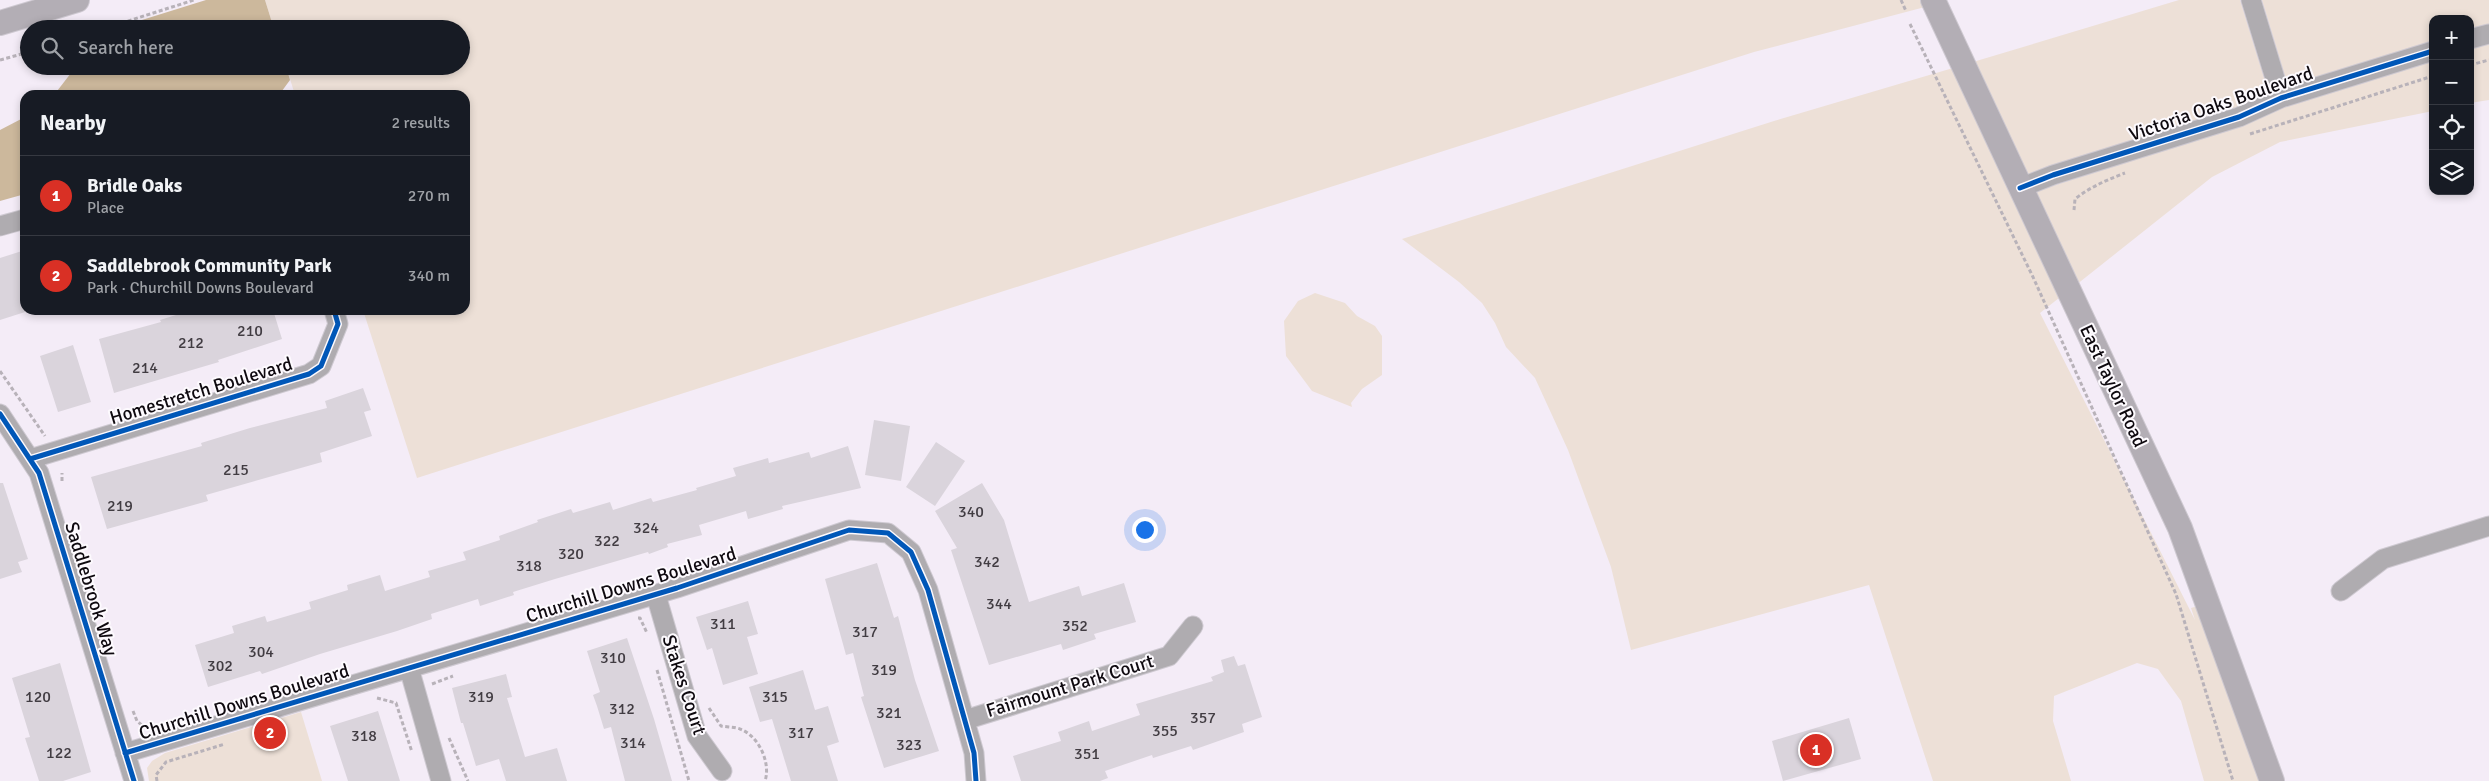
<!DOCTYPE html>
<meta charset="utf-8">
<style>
body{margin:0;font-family:Signika,sans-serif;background:#242831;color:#f1f3f6}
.controls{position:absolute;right:15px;top:15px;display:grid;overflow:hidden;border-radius:10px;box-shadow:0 2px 8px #0003}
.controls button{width:45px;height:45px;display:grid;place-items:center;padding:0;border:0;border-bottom:1px solid #363941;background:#171b24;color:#f1f3f6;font:25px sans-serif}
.you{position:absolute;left:1144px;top:529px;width:18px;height:18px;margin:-12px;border:4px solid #fff;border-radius:50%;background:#1a73e8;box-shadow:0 0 0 8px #1a73e833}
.badge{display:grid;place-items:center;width:32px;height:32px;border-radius:50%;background:#d93025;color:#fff;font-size:16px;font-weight:700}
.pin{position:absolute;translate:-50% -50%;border:2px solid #fff;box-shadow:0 1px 5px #0006}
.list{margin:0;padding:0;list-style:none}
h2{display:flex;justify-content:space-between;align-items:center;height:65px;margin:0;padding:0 20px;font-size:21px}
h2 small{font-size:16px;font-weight:400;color:#9ea1a6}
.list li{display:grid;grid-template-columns:32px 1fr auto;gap:15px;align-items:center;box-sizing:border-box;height:80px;padding:0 20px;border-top:1px solid #363941}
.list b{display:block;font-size:19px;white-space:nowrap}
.list p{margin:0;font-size:16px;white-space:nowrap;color:#9ea1a6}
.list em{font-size:16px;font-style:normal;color:#9ea1a6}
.icon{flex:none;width:28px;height:28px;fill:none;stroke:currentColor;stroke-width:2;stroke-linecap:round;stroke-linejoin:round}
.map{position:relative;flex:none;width:2489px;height:781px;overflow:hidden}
.search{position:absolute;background:#171b24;box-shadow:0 2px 8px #0003;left:20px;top:20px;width:450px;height:55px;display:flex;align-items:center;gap:12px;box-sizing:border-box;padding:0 18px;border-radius:28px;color:#9ea1a6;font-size:19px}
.panel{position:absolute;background:#171b24;box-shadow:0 2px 8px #0003;left:20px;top:90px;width:450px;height:225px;border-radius:15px}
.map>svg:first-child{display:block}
.green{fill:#ede0d7}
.water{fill:#ccb89c}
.building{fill:#dad4dc}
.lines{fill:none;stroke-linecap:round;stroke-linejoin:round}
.minor-casing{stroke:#cec9d1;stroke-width:21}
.major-casing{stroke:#cec9d1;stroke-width:26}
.path{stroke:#b8b2b9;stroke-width:3;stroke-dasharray:4 2.5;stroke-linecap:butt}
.minor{stroke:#afacb0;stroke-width:19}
.major{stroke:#b3aeb5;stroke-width:24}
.cycleway-casing{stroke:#fdfafe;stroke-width:8}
.cycleway{stroke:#0057b8;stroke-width:5}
.labels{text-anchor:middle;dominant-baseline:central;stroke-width:4;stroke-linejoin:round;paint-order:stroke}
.number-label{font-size:16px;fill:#413c42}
.street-label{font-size:19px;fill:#0e090f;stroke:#fdfafe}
</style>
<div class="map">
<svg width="2489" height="781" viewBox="0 0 2489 781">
<rect width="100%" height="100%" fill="#f4ecf7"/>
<path class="green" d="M 265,0 L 1921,0 L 1925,7 L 1754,52 L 417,478 L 363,310 L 465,310 L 465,95 L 295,95 L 286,66 L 461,66 L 461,29 L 274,29 Z
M 2179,0 L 2240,0 L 2269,94 L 2236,108 L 2026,176 L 1973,62 Z
M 2262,0 L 2489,0 L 2489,25 L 2470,30 L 2470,19 L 2433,19 L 2433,42 L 2288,86 Z
M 2489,44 L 2489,100 L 2470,103 L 2470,49 Z
M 2433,61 L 2433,111 L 2280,142 L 2212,177 L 2076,285 L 2034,192 L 2242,125 L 2284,107 Z
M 1953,68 L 2059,298 L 2040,313 L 2195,620 L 2191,608 L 2198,606 L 2261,781 L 2204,781 L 2181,701 L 2158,669 L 2137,663 L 2054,696 L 2053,721 L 2071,781 L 1933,781 L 1869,585 L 1631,650 L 1611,567 L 1568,450 L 1535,378 L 1506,347 L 1495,323 L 1482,303 L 1459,282 L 1402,239 L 1774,121 Z
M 1315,293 L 1345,303 L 1357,316 L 1375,326 L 1382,336 L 1382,375 L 1362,389 L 1351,403 L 1352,407 L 1312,391 L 1286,356 L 1284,321 L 1298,301 Z
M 301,712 L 322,781 L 149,781 L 147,768 L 152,761 L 165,753 Z"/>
<path class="water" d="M 206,0 L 265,0 L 274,29 L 113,29 Z
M 70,66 L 286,66 L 290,80 L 279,95 L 54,95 L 71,73 Z
M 25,117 L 25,194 L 0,201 L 0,130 Z"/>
<path class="building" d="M 22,251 L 25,261 L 25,312 L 0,320 L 0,258 Z
M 192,310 L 273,310 L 282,339 L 218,360 L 219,362 L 114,393 L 99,339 L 161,322 L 160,320 Z
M 73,345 L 91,402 L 58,412 L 40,356 Z
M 363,388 L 371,410 L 364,412 L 372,436 L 320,453 L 322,462 L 206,495 L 208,501 L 107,529 L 91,477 L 202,446 L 201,443 L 250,428 L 327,408 L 325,401 Z
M 874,420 L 910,426 L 901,481 L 865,475 Z
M 936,442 L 965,461 L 935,506 L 906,487 Z
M 848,446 L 861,488 L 782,506 L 783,509 L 748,519 L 746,511 L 699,525 L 702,535 L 667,544 L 668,547 L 649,554 L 648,552 L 555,579 L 513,592 L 514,595 L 480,606 L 478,599 L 431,614 L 432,619 L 397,631 L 320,654 L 262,674 L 260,671 L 208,687 L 195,645 L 234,633 L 232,626 L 265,616 L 267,622 L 311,609 L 309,602 L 348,590 L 347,585 L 380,575 L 385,591 L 430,577 L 428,571 L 466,560 L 463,552 L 500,540 L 499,536 L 538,522 L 537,520 L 571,509 L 573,513 L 610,502 L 613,510 L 651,498 L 653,502 L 697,490 L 696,488 L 736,476 L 733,468 L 768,458 L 769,463 L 809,452 L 811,458 Z
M 0,483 L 3,483 L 28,559 L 18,562 L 22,572 L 0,579 Z
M 982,483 L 1004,520 L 1029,602 L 1079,586 L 1082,596 L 1124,583 L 1136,622 L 1094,634 L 1096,639 L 1063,650 L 1061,644 L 989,665 L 951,550 L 957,548 L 935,511 Z
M 877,563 L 894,618 L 898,616 L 915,680 L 939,751 L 884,768 L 861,697 L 864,696 L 853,653 L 846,655 L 825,579 Z
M 748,601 L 758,634 L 747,637 L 758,674 L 723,685 L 712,648 L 707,650 L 696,617 Z
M 627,638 L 654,719 L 672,781 L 625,781 L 611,727 L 604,729 L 597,706 L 593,695 L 600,692 L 587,651 Z
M 1234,656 L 1238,666 L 1245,664 L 1262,717 L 1242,724 L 1244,732 L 1193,750 L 1191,746 L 1153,758 L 1152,755 L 1105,771 L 1108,778 L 1100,781 L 1021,781 L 1013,756 L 1061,741 L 1058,732 L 1089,721 L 1092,731 L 1140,715 L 1136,704 L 1213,681 L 1211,677 L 1224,672 L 1221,660 Z
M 60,663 L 91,772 L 63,781 L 39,781 L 25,738 L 30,737 L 12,678 Z
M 803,670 L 815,710 L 828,706 L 839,742 L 827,746 L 838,781 L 791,781 L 772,719 L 760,722 L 749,687 Z
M 506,674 L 512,697 L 507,698 L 525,757 L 557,748 L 567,781 L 506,781 L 499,759 L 476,766 L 463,723 L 461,723 L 452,688 Z
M 378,711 L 400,781 L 348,781 L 330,726 Z
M 1849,718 L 1861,759 L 1783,781 L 1772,741 Z"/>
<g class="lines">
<defs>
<path id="minor" d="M 2251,0 L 2281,98
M 2470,39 L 2489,34
M 2020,188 L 2053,175 L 2239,117 L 2281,98 L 2433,51
M 0,226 L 25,219
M 0,414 L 39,473 L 134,781
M 30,459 L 309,374 L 321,366 L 338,324 L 334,310
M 2341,591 L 2383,559 L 2489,526
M 656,595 L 697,736 L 722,771
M 409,668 L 441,781
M 965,720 L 1169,656 L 1193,626
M 125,753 L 677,588 L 849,530 L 888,533 L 911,552 L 928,590 L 974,753 L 976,781"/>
<path id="major" d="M 1933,0 L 2180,528 L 2272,781
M 0,23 L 77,0"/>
</defs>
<use href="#minor" class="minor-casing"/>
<use href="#major" class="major-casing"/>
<path class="path" d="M 1901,0 L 1906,11
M 1910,24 L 2033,277 L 2176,594 L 2233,781
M 103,29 L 194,0
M 0,60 L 29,52
M 2470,65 L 2489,60
M 2250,134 L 2433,76
M 2074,210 L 2075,199 C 2090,187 2107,180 2125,173
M 0,371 L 45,436
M 62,481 L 62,473
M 638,618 L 640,618 L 647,633
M 657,670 L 689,781
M 432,684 L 453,676
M 377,698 L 396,703 L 412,752
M 709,708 L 721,726 C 727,727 735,727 740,729 C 759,736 771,763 765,781
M 133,711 L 137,721 L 145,728
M 449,738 L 468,781
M 157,781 L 156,775 L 166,762 L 225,744"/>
<use href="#minor" class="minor"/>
<use href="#major" class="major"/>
<defs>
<path id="cycleway" d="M 2020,188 L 2053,175 L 2239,117 L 2281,98 L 2433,51
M 0,414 L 39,473 L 134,781
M 30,459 L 309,374 L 321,366 L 338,324 L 334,310
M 125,753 L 677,588 L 849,530 L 888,533 L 911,552 L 928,590 L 974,753 L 976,781"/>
</defs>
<use href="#cycleway" class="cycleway-casing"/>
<use href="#cycleway" class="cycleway"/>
</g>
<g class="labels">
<g class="number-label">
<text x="250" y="331">210</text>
<text x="191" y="343">212</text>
<text x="145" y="368">214</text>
<text x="236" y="470">215</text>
<text x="120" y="506">219</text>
<text x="971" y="512">340</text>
<text x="646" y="528">324</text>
<text x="607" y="541">322</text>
<text x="571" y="554">320</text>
<text x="987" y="562">342</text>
<text x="529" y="566">318</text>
<text x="999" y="604">344</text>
<text x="723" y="624">311</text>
<text x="1075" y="626">352</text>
<text x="865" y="632">317</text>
<text x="261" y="652">304</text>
<text x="613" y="658">310</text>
<text x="220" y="666">302</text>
<text x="884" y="670">319</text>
<text x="38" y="697">120</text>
<text x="481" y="697">319</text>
<text x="775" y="697">315</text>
<text x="622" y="709">312</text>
<text x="889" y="713">321</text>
<text x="1203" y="718">357</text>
<text x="1165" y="731">355</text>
<text x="801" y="733">317</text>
<text x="364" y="736">318</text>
<text x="633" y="743">314</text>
<text x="909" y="745">323</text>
<text x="59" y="753">122</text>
<text x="1087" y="754">351</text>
</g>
<g class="street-label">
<text transform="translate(2221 104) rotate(-19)">Victoria Oaks Boulevard</text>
<text transform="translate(2113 386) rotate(65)">East Taylor Road</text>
<text transform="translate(201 391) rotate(-17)">Homestretch Boulevard</text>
<text transform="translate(631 585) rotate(-17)">Churchill Downs Boulevard</text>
<text transform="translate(91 589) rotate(73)">Saddlebrook Way</text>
<text transform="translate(684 685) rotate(72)">Stakes Court</text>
<text transform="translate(1070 686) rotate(-17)">Fairmount Park Court</text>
<text transform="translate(244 702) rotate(-17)">Churchill Downs Boulevard</text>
</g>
</g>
</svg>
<div class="controls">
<button>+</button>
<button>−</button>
<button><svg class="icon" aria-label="locate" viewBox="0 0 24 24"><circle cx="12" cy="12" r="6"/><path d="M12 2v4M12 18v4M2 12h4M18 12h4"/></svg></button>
<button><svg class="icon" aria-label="layers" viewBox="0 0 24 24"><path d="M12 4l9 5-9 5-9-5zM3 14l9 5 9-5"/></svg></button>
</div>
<div class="you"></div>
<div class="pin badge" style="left:1816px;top:750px">1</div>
<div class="pin badge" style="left:270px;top:733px">2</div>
<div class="search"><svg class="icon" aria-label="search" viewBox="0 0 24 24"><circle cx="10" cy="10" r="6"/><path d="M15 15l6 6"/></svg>Search here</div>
<section class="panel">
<h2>Nearby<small>2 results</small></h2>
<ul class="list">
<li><span class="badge">1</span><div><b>Bridle Oaks</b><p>Place</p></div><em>270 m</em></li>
<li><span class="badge">2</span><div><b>Saddlebrook Community Park</b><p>Park · Churchill Downs Boulevard</p></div><em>340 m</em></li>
</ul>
</section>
</div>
